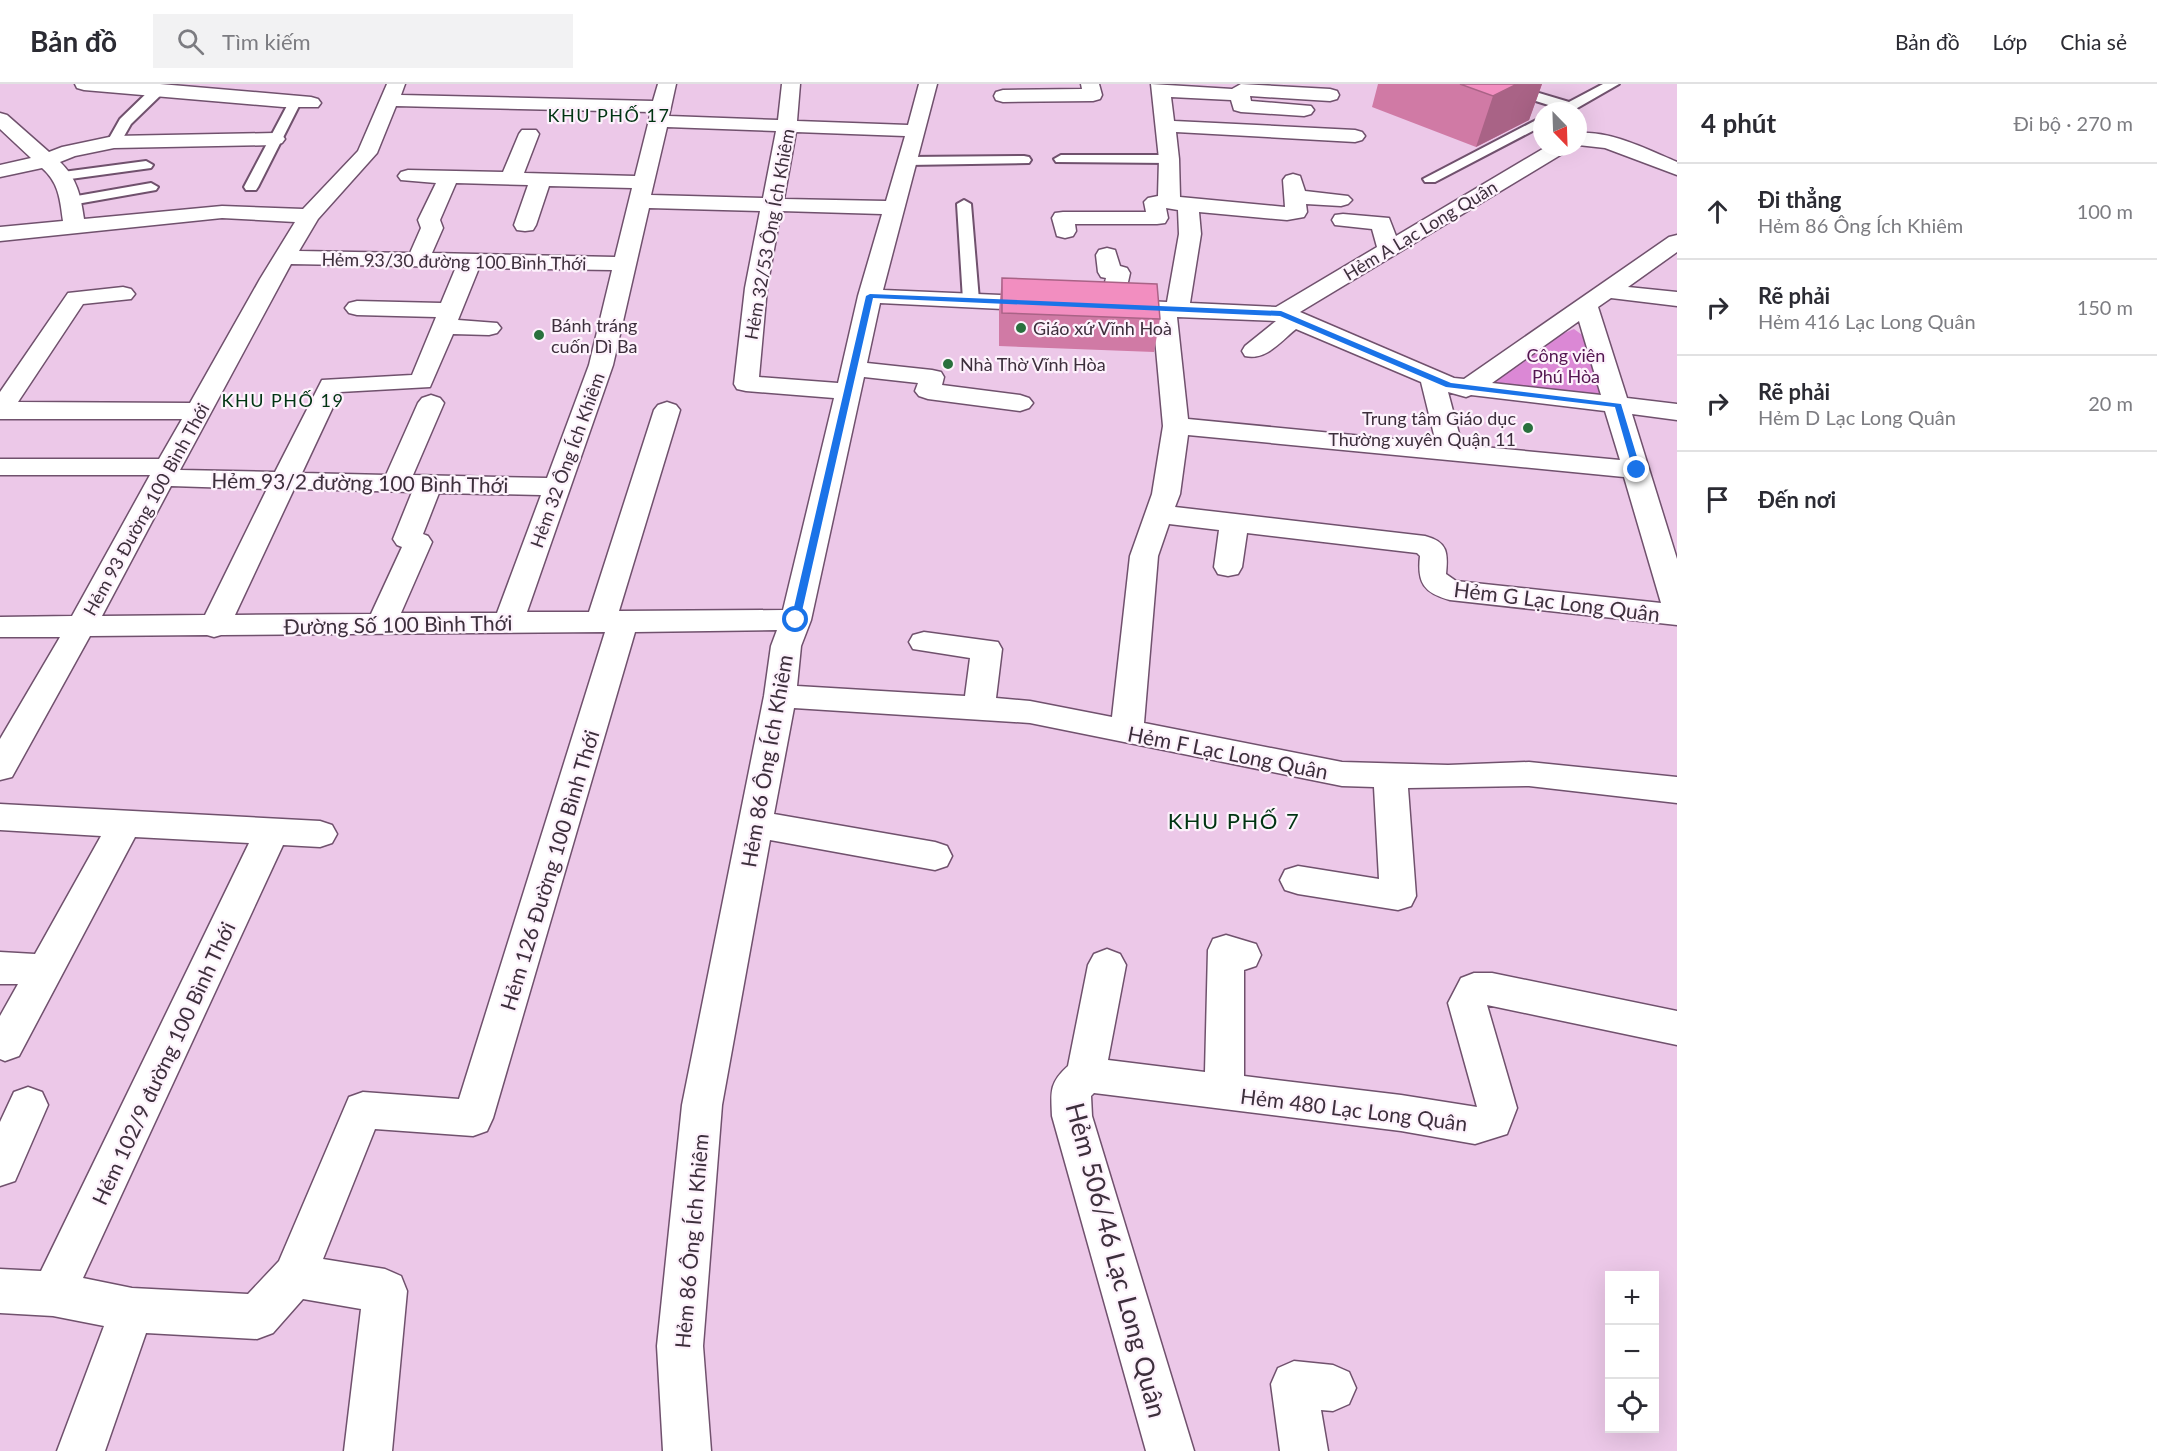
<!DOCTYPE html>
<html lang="vi">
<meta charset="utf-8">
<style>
body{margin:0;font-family:Lato,sans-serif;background:#f2f2f3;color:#2b2b33}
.controls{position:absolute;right:18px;bottom:18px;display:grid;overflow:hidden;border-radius:0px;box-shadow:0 6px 24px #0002}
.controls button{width:54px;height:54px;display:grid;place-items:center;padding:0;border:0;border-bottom:2px solid #e1e1e2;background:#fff;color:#2b2b33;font:30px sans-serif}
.compass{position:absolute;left:1533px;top:18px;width:54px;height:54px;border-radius:50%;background:#fff;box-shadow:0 6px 24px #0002;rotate:157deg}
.stop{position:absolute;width:18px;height:18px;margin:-14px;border:4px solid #1a73e8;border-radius:50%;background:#fff}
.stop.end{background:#1a73e8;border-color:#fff;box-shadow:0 2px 6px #0008}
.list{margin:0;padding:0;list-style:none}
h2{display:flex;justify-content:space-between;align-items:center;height:78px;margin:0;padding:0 24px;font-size:26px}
h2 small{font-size:20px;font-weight:400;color:#7c7c81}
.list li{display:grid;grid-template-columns:39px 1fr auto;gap:18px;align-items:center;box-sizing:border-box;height:96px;padding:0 24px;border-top:2px solid #e1e1e2}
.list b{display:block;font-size:22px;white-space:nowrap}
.list p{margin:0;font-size:20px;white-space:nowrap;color:#7c7c81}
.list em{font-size:20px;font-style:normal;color:#7c7c81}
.icon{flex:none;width:33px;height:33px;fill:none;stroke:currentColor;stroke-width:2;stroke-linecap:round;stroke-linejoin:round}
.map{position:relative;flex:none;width:1677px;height:1367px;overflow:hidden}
header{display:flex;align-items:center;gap:36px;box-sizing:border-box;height:84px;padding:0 30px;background:#fff;border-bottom:2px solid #e1e1e2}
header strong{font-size:28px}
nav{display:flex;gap:33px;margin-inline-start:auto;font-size:21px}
.search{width:420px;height:54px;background:#f2f2f3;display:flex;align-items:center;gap:15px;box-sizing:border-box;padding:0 21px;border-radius:0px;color:#7c7c81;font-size:22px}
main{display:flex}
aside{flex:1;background:#fff}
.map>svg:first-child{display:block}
.green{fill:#db88d5}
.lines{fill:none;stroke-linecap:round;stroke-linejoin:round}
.lane-casing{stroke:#70516d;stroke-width:4}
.street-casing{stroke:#70516d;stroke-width:3}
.lane{fill:#fff;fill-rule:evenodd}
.street{fill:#fff;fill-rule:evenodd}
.wall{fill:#d07aa5}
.shaded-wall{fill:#a96386}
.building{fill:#f28ec0;stroke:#a96386;stroke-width:1.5}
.route{fill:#1a73e8}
.poi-dot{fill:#29703d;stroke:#fdf2fc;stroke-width:2}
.labels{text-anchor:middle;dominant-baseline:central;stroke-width:4.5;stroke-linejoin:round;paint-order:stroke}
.far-neighbourhood-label{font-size:18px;letter-spacing:1.5px;fill:#003412;stroke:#fdf2fc}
.far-street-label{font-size:18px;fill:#3d2f3c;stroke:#fdf2fc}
.far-poi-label{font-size:18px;fill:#3d2f3c;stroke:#fdf2fc;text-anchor:start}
.far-park-label{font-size:18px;fill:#541651;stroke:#fdf2fc}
.street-label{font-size:21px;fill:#3d2f3c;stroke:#fdf2fc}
.neighbourhood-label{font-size:22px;letter-spacing:1.5px;fill:#003412;stroke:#fdf2fc}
.near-street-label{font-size:26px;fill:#3d2f3c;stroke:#fdf2fc}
</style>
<header>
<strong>Bản đồ</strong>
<div class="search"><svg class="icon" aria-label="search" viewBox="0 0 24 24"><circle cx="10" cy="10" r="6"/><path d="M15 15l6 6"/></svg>Tìm kiếm</div>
<nav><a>Bản đồ</a><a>Lớp</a><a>Chia sẻ</a></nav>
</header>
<main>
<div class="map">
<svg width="1677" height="1367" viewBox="0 0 1677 1367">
<rect width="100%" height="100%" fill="#ecc8e8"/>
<path class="green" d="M 1574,245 L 1585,253 L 1603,314 L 1488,302 L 1555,253 Z"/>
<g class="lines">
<defs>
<path id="lane" d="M 1490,0 L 1509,0 L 1569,18 L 1603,0 L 1619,0 L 1572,27 L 1555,27 L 1558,24 L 1491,3 Z
M 159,1 L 165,5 L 164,8 L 131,40 L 119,61 L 109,61 L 107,58 L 120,35 L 154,2 Z
M 295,14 L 301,18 L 258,103 L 256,106 L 246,106 L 244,103 L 289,18 Z
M 1542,33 L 1542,42 L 1435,98 L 1425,98 L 1423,95 Z
M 1061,71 L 1169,71 L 1176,75 L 1169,79 L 1056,78 L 1054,75 Z
M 1024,72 L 1029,73 L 1031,76 L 1029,79 L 908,81 L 901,77 L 908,73 Z
M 146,77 L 153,81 L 151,84 L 63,96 L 56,92 L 63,88 Z
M 151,99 L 158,103 L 156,106 L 71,121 L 64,117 L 71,113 Z
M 964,116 L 971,120 L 979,216 L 971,221 L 963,216 L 957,120 Z"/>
<path id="street" d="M 75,0 L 160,0 L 311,13 L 318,15 L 321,19 L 318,23 L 283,23 L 84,6 L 77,4 Z
M 387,0 L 405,0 L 401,11 L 653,17 L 658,0 L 676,0 L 669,32 L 778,36 L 782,0 L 800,0 L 797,37 L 908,41 L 919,0 L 937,0 L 883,206 L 1045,213 L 1053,215 L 1057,220 L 1053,225 L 1045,227 L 880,219 L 867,279 L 932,286 L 941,288 L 944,293 L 942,301 L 1020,311 L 1029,314 L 1033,319 L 1029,324 L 1020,327 L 928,315 L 919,312 L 915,307 L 918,299 L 864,293 L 811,536 L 801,562 L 797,602 L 965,612 L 970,574 L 913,565 L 909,558 L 913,551 L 924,548 L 998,558 L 1002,565 L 996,614 L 1030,617 L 1112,633 L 1130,472 L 1152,410 L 1163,342 L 1153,232 L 1103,228 L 1099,223 L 1106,194 L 1101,193 L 1098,188 L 1096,171 L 1099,166 L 1107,164 L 1115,166 L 1120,182 L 1127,184 L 1130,189 L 1124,216 L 1167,218 L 1179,150 L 1178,126 L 1166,124 L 1168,134 L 1165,139 L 1157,140 L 1075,140 L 1076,147 L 1073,152 L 1065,154 L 1057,152 L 1052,134 L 1055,129 L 1063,128 L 1146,128 L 1144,118 L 1148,114 L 1158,112 L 1159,75 L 1151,0 L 1232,5 L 1241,0 L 1330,5 L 1337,7 L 1339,11 L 1337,15 L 1330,17 L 1250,12 L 1251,17 L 1311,22 L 1314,26 L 1311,30 L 1304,32 L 1241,28 L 1234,26 L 1231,16 L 1171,13 L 1174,37 L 1355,46 L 1362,48 L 1365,52 L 1362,56 L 1355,58 L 1176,48 L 1179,75 L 1180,113 L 1285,123 L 1283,96 L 1286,92 L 1293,90 L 1300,92 L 1305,107 L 1348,112 L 1352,116 L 1348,120 L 1341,122 L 1306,120 L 1307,128 L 1304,133 L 1287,136 L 1199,128 L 1201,150 L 1190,219 L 1276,223 L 1377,163 L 1372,145 L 1335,141 L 1332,136 L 1335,131 L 1343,130 L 1389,134 L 1396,152 L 1546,63 L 1570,63 L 1567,67 L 1300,228 L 1454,294 L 1464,295 L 1669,153 L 1677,151 L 1677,168 L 1628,203 L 1677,208 L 1677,222 L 1611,214 L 1598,223 L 1627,314 L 1677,320 L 1677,336 L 1632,330 L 1677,475 L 1677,541 L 1450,516 C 1424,509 1417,499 1420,472 L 1417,469 L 1247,449 L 1242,483 L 1238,490 L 1228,492 L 1218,490 L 1214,483 L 1219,446 L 1169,440 L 1158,472 L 1144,639 L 1342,678 L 1448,681 L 1529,678 L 1677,693 L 1677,719 L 1529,702 L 1408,704 L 1416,812 L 1411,822 L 1398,826 L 1298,810 L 1285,806 L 1280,796 L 1285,786 L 1298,782 L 1379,795 L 1374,703 L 1342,702 L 1030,639 L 794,624 L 774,730 L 935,758 L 947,762 L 952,772 L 947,782 L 935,786 L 770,756 L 722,1021 L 703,1262 L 711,1367 L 663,1367 L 657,1262 L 682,1021 L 764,612 L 771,562 L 777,546 L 635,548 L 493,1034 L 487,1047 L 473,1052 L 375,1045 L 323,1175 L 385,1185 L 401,1192 L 407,1207 L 392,1367 L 344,1367 L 361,1225 L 303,1215 L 273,1249 L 257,1255 L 146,1249 L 105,1367 L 57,1367 L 104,1242 L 53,1232 L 0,1229 L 0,1185 L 41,1187 L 249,759 L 135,753 L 19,972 L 5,977 L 0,975 L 0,932 L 18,900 L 0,900 L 0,868 L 35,870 L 101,752 L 0,746 L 0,720 L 320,737 L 332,741 L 337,750 L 332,759 L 320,763 L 283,761 L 83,1194 L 132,1204 L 248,1210 L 279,1177 L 349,1013 L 363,1008 L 459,1015 L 605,548 L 221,551 L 214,553 L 207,551 L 90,552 L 12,693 L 0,696 L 0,655 L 60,553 L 0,553 L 0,533 L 72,532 L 150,391 L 0,391 L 0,375 L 159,375 L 182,335 L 0,335 L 0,308 L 68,209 L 123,203 L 131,205 L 135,210 L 131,215 L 83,220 L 18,318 L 190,319 L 260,195 L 295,138 L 222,134 L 0,157 L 0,143 L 63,137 C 60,115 59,99 42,84 L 0,93 L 0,81 L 31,74 L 0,45 L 0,29 L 7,31 L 49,68 L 62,63 L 114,52 L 275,49 L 282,51 L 285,55 L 282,59 L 275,61 L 114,64 L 75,72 L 60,78 C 77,94 81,113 84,135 L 222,122 L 303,125 L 358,67 ZM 396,22 L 651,28 L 635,92 L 524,89 L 539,50 L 536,46 L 522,46 L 519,50 L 503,88 L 408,86 L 401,88 L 398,92 L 401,96 L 436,99 L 418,136 L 421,144 L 410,169 L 299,167 L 318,135 L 377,69 ZM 667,43 L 776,47 L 763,114 L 651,111 ZM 796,48 L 905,52 L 886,117 L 784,115 ZM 456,99 L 528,101 L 514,141 L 517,146 L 525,147 L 533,146 L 536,141 L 549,102 L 632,104 L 615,173 L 432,169 L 443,144 L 440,136 ZM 649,124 L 760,127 L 745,204 L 734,300 L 737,305 L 746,307 L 834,314 L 783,526 L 619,527 L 680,326 L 676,321 L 667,318 L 658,321 L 654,326 L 589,528 L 527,528 L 613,281 ZM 781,127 L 882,130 L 858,212 L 838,299 L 759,293 L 767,204 ZM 291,180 L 456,183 L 441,219 L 357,217 L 349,219 L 345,224 L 349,229 L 357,231 L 436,233 L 412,291 L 322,296 L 275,388 L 180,386 ZM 479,184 L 612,186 L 589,281 L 547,394 L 413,391 L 444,319 L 440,314 L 431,311 L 422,314 L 418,319 L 386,391 L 302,389 L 340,308 L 430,303 L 453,250 L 489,251 L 497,249 L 501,244 L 497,239 L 458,236 ZM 1177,233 L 1276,237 L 1245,262 L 1242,267 L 1245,272 C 1266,277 1281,257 1296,245 L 1421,298 L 1436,359 L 1188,335 ZM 1579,237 L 1601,311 L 1492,299 ZM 1448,308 L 1466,313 L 1471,311 L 1605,327 L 1620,376 L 1462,361 ZM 1188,351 L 1624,393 L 1661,519 L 1456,497 L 1446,490 C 1448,469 1448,458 1425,452 L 1175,423 L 1180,410 ZM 171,402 L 267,405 L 205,531 L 102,532 ZM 294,405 L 412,408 L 393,455 L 397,461 L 402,463 L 371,530 L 235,531 ZM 439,409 L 541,411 L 497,529 L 401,529 L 432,458 L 428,452 L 423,450 Z
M 1081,0 L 1099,0 L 1102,11 L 1100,15 L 1093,17 L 1003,18 L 996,16 L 994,12 L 996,8 L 1003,6 L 1082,5 Z
M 1578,49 C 1612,47 1646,65 1677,78 L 1677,91 L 1605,64 L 1578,61 Z
M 1226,851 L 1256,860 L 1261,871 L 1256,882 L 1244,886 L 1244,992 L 1401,1011 L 1477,1023 L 1448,919 L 1461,894 L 1474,889 L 1492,889 L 1677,927 L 1677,961 L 1487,921 L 1517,1024 L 1507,1050 L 1475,1060 L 1401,1047 L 1094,1009 L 1091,1012 L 1092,1032 L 1194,1367 L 1146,1367 L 1052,1032 C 1051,1008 1049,999 1068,982 L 1088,881 L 1094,870 L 1107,865 L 1120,870 L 1126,881 L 1108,976 L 1205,988 L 1208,866 L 1213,855 Z
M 28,1003 L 42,1008 L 48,1021 L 15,1097 L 0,1102 L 0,1038 L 14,1008 Z
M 1294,1277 L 1333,1281 L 1349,1288 L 1356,1304 L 1349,1320 L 1333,1327 L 1321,1326 L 1328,1367 L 1280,1367 L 1271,1300 L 1278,1284 Z"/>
</defs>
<use href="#lane" class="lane-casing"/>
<use href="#street" class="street-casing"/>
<use href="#lane" class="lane"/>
<use href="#street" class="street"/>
</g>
<path class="wall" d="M 1378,0 L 1542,0 L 1529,36 L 1476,63 L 1372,23 Z
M 1002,194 L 1160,235 L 1154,268 L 999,262 L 999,226 Z"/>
<path class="shaded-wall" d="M 1517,0 L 1542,0 L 1529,36 L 1476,63 L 1493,12 Z"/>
<path class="building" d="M 1460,0 L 1517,0 L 1493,12 Z
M 1002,194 L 1157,200 L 1160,235 L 1002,229 Z"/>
<path class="route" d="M 870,210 L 1281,227 L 1451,299 L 1621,320 L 1641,386 L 1637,388 L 1633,386 L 1615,323 L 1446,303 L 1280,232 L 873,214 L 800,536 L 796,539 L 791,536 L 866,212 Z"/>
<g class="poi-dot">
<circle cx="1021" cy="244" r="6"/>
<circle cx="539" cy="251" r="6"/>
<circle cx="948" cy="280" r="6"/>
<circle cx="1528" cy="344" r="6"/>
</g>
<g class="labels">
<g class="far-neighbourhood-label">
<text x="609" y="31">KHU PHỐ 17</text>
<text x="283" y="316">KHU PHỐ 19</text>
</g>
<g class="far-street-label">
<text transform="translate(1420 146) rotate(-31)">Hẻm A Lạc Long Quân</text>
<text transform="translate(769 150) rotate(-80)">Hẻm 32/53 Ông Ích Khiêm</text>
<text transform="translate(454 177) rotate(1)">Hẻm 93/30 đường 100 Bình Thới</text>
<text transform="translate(567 376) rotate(-70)">Hẻm 32 Ông Ích Khiêm</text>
<text transform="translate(146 425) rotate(-61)">Hẻm 93 Đường 100 Bình Thới</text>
</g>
<g class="far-poi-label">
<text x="551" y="241">Bánh tráng<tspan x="551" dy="21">cuốn Dì Ba</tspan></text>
<text x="1033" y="244">Giáo xứ Vĩnh Hoà</text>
<text x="960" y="280">Nhà Thờ Vĩnh Hòa</text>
<text x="1516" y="334" text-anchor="end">Trung tâm Giáo dục<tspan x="1516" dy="21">Thường xuyên Quận 11</tspan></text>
</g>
<g class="far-park-label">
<text x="1566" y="271">Công viên<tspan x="1566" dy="21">Phú Hòa</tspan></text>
</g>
<g class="street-label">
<text transform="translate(360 398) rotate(1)">Hẻm 93/2 đường 100 Bình Thới</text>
<text transform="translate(1557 517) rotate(7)">Hẻm G Lạc Long Quân</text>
<text transform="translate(398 540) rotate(-1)">Đường Số 100 Bình Thới</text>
<text transform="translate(1228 668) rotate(11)">Hẻm F Lạc Long Quân</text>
<text transform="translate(766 677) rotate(-80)">Hẻm 86 Ông Ích Khiêm</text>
<text transform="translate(549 786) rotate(-73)">Hẻm 126 Đường 100 Bình Thới</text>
<text transform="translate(163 979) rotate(-65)">Hẻm 102/9 đường 100 Bình Thới</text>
<text transform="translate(1354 1025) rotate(7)">Hẻm 480 Lạc Long Quân</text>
<text transform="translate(691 1157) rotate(-85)">Hẻm 86 Ông Ích Khiêm</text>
</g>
<g class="neighbourhood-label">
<text x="1234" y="736">KHU PHỐ 7</text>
</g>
<g class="near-street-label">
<text transform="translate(1117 1176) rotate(75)">Hẻm 506/46 Lạc Long Quân</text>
</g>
</g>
</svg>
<div class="controls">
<button>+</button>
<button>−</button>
<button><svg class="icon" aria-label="locate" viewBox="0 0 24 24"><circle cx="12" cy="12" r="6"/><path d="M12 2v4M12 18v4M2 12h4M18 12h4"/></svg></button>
</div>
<svg class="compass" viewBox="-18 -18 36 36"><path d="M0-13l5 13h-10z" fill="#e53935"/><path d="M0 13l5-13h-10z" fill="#7c7c81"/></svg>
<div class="stop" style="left:796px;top:536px"></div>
<div class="stop end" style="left:1637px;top:386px"></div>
</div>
<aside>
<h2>4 phút<small>Đi bộ · 270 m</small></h2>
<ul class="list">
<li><svg class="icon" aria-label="ahead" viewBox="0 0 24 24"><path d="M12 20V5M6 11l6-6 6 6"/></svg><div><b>Đi thẳng</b><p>Hẻm 86 Ông Ích Khiêm</p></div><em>100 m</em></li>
<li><svg class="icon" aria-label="right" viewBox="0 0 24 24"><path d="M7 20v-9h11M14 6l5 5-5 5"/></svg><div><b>Rẽ phải</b><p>Hẻm 416 Lạc Long Quân</p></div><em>150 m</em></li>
<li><svg class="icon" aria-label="right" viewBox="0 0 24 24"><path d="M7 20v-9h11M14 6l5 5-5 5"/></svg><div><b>Rẽ phải</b><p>Hẻm D Lạc Long Quân</p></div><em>20 m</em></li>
<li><svg class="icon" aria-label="arrive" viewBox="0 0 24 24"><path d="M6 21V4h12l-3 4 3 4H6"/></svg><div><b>Đến nơi</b></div></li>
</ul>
</aside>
</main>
